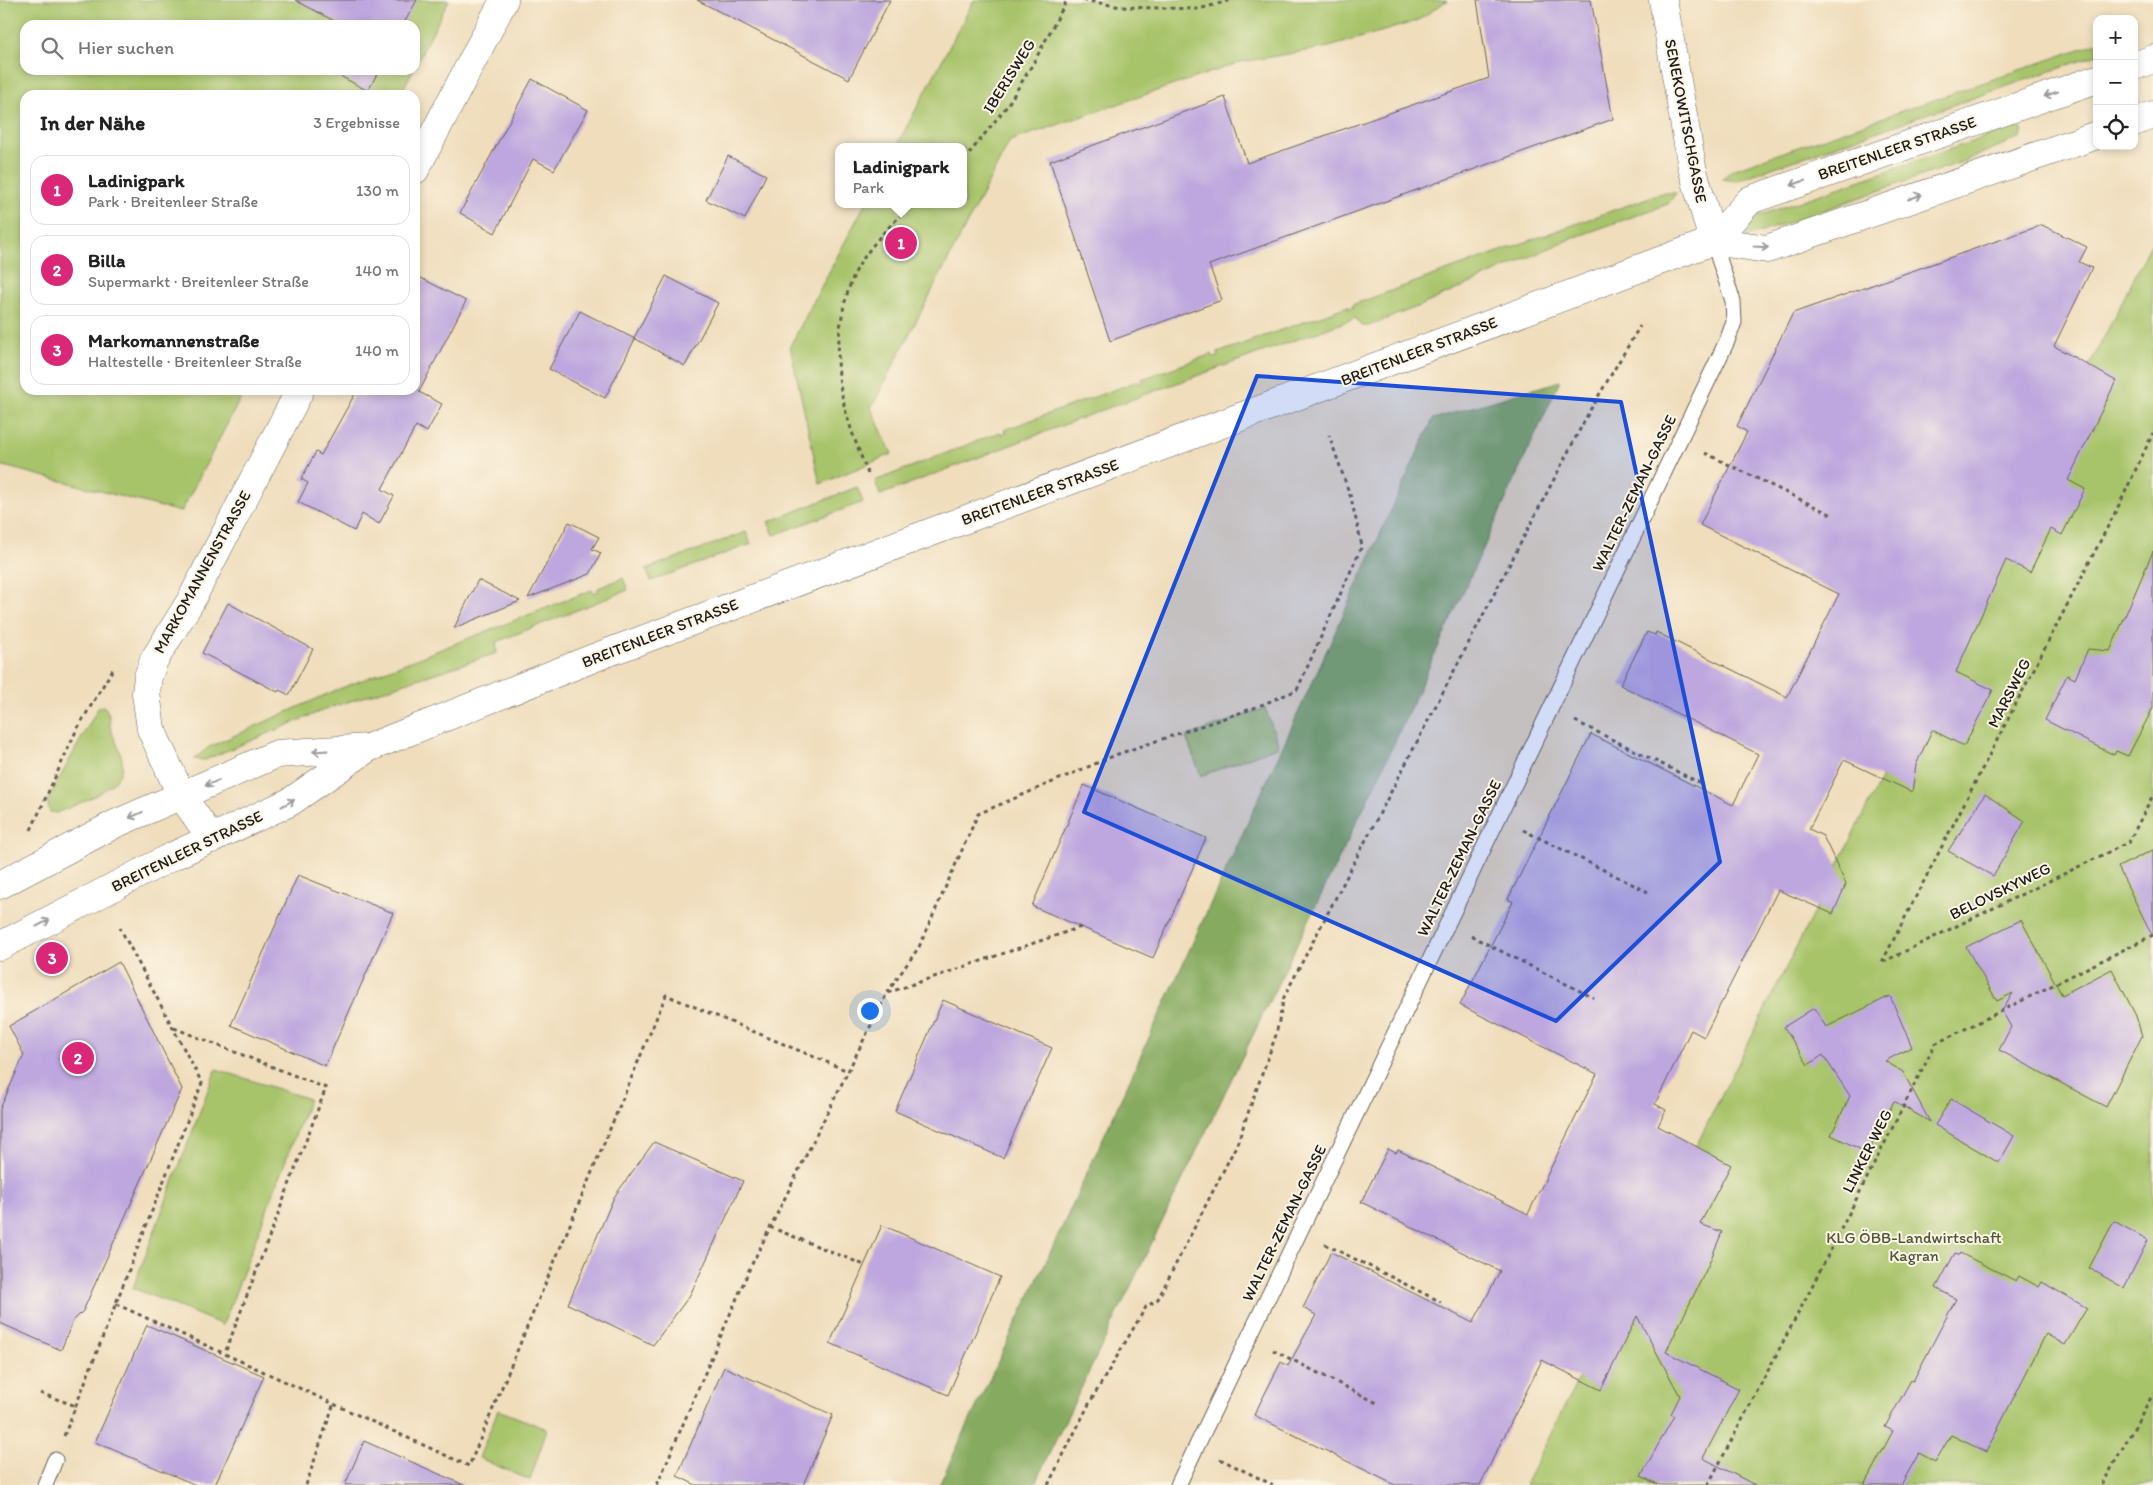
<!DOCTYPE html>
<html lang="de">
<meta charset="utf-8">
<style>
body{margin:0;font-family:Itim,sans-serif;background:#f6f6f6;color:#222}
.controls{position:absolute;right:15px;top:15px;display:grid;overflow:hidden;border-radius:10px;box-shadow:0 2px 8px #0003}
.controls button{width:45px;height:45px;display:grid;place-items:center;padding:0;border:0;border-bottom:1px solid #e0e0e0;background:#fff;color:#222;font:25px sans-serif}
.you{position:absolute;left:869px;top:1010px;width:18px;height:18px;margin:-12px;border:4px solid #fff;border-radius:50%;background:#1a73e8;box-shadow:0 0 0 8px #1a73e833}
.badge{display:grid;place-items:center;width:32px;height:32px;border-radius:50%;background:#db2777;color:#fff;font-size:16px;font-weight:700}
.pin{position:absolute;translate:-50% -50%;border:2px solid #fff;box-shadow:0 1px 5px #0006}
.popup{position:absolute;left:835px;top:143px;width:132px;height:65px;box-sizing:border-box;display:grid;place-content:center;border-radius:10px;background:#fff;filter:drop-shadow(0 1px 4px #0005);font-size:16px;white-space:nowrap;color:#767676}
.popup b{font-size:19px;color:#222}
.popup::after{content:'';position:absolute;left:50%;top:100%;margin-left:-10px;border:10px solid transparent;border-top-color:#fff}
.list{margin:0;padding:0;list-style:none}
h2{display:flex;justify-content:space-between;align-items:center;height:65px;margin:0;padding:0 20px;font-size:21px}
h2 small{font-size:16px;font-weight:400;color:#767676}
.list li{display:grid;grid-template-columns:32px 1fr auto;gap:15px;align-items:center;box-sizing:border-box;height:70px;margin:0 10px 10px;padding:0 10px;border:1px solid #e0e0e0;border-radius:15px}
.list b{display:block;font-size:19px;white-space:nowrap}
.list p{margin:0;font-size:16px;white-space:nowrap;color:#767676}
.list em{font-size:16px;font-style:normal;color:#767676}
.icon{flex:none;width:28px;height:28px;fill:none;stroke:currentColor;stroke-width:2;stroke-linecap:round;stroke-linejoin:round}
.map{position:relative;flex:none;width:2153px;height:1485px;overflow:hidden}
.search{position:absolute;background:#fff;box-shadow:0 2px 8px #0003;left:20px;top:20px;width:400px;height:55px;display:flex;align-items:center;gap:12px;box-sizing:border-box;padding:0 18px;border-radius:15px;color:#767676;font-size:19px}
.panel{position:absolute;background:#fff;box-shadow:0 2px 8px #0003;left:20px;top:90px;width:400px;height:305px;border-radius:15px}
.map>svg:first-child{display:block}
.green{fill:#a8c46b;stroke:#627044}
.forest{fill:#86aa5f;stroke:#51633e}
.building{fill:#bea7de}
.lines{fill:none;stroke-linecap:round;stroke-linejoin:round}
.service-casing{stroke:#666054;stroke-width:17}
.minor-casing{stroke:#666054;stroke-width:29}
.secondary-casing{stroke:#666054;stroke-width:29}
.path{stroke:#666054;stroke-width:3;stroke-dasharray:4 4;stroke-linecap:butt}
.service{stroke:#fff;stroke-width:15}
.minor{stroke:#fff;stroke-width:28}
.secondary{stroke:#fff;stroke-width:28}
.oneway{stroke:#999}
.marked{fill:#1d4ed8;fill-opacity:0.2;stroke:#1d4ed8;stroke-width:4;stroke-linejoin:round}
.labels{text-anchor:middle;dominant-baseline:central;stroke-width:4;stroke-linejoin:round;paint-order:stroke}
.street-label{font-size:16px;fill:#1c1c1c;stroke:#fcf5e5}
.park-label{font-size:16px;fill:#4d5738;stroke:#fcf5e5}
</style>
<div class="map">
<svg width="2153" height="1485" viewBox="0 0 2153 1485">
<rect width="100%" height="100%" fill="#fcf5e5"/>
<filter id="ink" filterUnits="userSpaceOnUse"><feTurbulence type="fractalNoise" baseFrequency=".02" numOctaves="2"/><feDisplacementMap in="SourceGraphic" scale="10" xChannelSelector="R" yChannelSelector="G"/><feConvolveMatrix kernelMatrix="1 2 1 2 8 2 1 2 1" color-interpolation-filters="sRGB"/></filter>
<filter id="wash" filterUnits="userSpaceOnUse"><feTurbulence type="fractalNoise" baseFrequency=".0096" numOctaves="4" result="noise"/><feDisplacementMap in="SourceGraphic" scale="20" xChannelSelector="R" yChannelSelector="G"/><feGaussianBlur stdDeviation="1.12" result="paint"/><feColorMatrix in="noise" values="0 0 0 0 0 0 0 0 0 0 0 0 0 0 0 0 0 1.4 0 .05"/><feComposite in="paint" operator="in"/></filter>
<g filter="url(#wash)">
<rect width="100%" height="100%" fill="#efddbb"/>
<path class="green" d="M 0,0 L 449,0 L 415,66 L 415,25 L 25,25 L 25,70 L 413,70 L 400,95 L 25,95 L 25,390 L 245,390 L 181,512 L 0,465 Z
M 974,0 L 1448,0 L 1417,21 L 1329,47 L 1241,62 L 1010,141 L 871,408 L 892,454 L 820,484 L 790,346 L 865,204 L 964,204 L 964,147 L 896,147 Z
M 2097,43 L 2097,55 L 1746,177 L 1736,181 L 1722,179 L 1732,170 Z
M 2017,126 L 2023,130 L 2021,137 L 1964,161 L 1747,237 L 1742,237 L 1737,225 L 1746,220 Z
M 1661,193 L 1676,193 L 1668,204 L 1570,239 L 1422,305 L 1368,326 L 1361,326 L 1356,318 L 1100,411 L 880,495 L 875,481 L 1000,432 L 1002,435 L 1006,433 L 1004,430 L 1138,381 L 1139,384 L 1143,383 L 1142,379 L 1212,354 L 1214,358 L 1218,356 L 1217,353 L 1348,306 L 1349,309 L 1353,308 L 1352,305 Z
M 2153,240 L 2153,1485 L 1525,1485 Z
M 857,487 L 863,502 L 774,535 L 768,522 Z
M 746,532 L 751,544 L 651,581 L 646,569 Z
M 623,578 L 628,590 L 496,642 L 497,653 L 326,709 L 205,760 L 194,759 L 209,747 L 334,691 L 592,590 L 594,593 L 598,591 L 598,588 Z
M 102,706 C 110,708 109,722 111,729 C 114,739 120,749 122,759 C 127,788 78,803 57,813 L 50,812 L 47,801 L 98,708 Z
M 1265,708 L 1279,746 L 1201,776 L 1186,737 Z
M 216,1069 L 309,1099 L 223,1325 L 133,1288 Z
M 498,1410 L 547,1429 L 530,1480 L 479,1458 Z"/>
<path class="forest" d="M 1560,381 L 1380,774 L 1034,1485 L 939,1485 L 1058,1236 L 1433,419 Z"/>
<g id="blocks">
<path class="building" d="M 295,0 L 417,0 L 403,25 L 337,25 L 338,23 Z
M 697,0 L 890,0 L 849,79 Z
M 1477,0 L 1591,0 L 1613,119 L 1209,265 L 1222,300 L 1110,341 L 1050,161 L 1225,97 L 1247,163 L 1489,78 Z
M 329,70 L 379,70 L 368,91 Z
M 532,79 L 588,110 L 554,170 L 533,159 L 495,233 L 460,213 Z
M 728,156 L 766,175 L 745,219 L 706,200 Z
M 2042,225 L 2087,247 L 2079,262 L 2092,268 L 2054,346 L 2116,381 L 2068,480 L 2085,489 L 2062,535 L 2051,529 L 2030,572 L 2006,560 L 1956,672 L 1993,690 L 1964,746 L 1932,730 L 1916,765 L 1912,792 L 1844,760 L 1809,829 L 1823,836 L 1846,884 L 1833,914 L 1778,890 L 1704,1037 L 1691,1030 L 1655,1104 L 1666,1110 L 1658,1126 L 1731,1165 L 1700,1224 L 1722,1232 L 1708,1266 L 1666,1352 L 1739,1389 L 1703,1458 L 1755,1485 L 1659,1485 L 1641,1476 L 1674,1416 L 1671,1414 L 1680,1396 L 1637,1316 L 1601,1390 L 1542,1360 L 1480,1485 L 1395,1485 L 1254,1415 L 1281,1362 L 1288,1366 L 1316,1315 L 1303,1308 L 1331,1252 L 1473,1323 L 1500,1271 L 1361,1202 L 1388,1149 L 1396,1153 L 1398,1150 L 1528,1214 L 1597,1074 L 1460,1005 L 1513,902 L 1508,899 L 1591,734 L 1733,805 L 1758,754 L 1620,685 L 1647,632 L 1655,635 L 1656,632 L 1787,697 L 1839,594 L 1700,525 L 1747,432 L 1737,426 L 1793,313 Z
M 415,275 L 466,301 L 419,392 L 442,404 L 427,432 L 416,426 L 382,489 L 394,496 L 379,524 L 362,514 L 354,531 L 298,502 L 308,483 L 301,479 L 316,452 L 321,455 L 357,390 L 415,390 Z
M 666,276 L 718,303 L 685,366 L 634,338 Z
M 580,311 L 635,339 L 605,398 L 549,369 Z
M 569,522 L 599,537 L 592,549 L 601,553 L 590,574 L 528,598 Z
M 2153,551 L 2153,708 L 2128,756 L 2116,751 L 2114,755 L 2045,720 L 2067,675 L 2075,679 L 2088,649 L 2110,651 Z
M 478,580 L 520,601 L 454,628 Z
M 228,603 L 313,649 L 289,695 L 279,690 L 278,692 L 202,653 Z
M 1084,785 L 1206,838 L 1153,958 L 1032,906 Z
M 1985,794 L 2025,821 L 1993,876 L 1948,851 Z
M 2153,850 L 2153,937 L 2118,867 Z
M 298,875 L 393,913 L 325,1066 L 231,1025 Z
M 2021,920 L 2062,995 L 2112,969 L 2136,1016 L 2142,1036 L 2106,1107 L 1999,1050 L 2011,1027 L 2002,1011 L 2013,993 L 1997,1001 L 1966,947 Z
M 119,962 L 182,1089 L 83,1311 L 73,1321 L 61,1350 L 0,1323 L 0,1109 L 24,1055 L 9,1026 Z
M 1890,996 L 1912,1047 L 1885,1061 L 1903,1072 L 1930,1122 L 1894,1101 L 1868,1153 L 1831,1135 L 1850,1096 L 1823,1055 L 1808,1065 L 1784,1027 L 1814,1008 L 1826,1027 Z
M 943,1000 L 1052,1048 L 1003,1158 L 895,1111 Z
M 1951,1099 L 2014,1136 L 1999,1163 L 1935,1125 Z
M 654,1142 L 743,1181 L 690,1295 L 653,1345 L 568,1304 L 614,1197 Z
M 2114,1221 L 2148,1240 L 2124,1288 L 2089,1268 Z
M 882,1225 L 1000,1277 L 948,1395 L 830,1343 Z
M 1955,1253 L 1959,1255 L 1960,1253 L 2016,1281 L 2019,1276 L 2039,1287 L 2042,1282 L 2087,1308 L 2065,1345 L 2046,1334 L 1986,1452 L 1951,1435 L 1935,1462 L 1919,1453 L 1901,1485 L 1864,1485 L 1893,1431 L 1885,1427 L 1911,1380 L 1913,1381 L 1956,1299 L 1936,1288 Z
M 147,1325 L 264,1376 L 215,1485 L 196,1485 L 95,1442 Z
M 724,1367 L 833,1415 L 803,1485 L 696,1485 L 677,1476 Z
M 364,1441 L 464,1485 L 345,1485 Z"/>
</g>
</g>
<g filter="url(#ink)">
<use href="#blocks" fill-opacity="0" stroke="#666054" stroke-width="1"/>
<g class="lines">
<defs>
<path id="service" d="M 45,1485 L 55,1460
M 1178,1485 L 1727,341 L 1734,322 L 1733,301 L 1713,241"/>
<path id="minor" d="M 1663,0 L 1692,167 L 1713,241
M 415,170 L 504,0
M 212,839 L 181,795 L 151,729 L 146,693 L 148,677 L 154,660 L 190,602 L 300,390"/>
<path id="secondary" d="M 2134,66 L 2153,59
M 2134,122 L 2153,115
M 1713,241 L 1750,200 L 2097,79
M 0,885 L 115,824 L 277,754 L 368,748
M 0,946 L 173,856 L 290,802 L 368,748 L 596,657 L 1713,241 L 1767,249 L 2097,135"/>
</defs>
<use href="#service" class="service-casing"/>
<use href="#minor" class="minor-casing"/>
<use href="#secondary" class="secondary-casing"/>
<path class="path" d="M 1083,0 L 1121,7 L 1199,9 L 1232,0
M 964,160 L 1007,106 L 1034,62 L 1067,0
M 1705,453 L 1834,516
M 868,474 C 858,448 847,422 842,395 C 833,357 840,292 863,259 C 877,238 895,219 915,204
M 1575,721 L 1702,784
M 31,830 L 77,729 L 113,669
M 1523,830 L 1648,892
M 1471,936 L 1594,998
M 1882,962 L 2120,503 L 2153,433
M 1883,962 L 2129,842 L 2153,795
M 887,993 L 919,947 L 978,814 L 1118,754 L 1254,708 L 1297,690 L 1362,546 L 1351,498 L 1329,435
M 174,1028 L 326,1088 L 225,1353
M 770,1227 L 864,1265
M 1325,1244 L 1441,1302
M 116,1304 L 469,1466 L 666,995 L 848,1071
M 1273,1350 L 1379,1404
M 40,1393 L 76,1406
M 64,1436 L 202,1083 L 120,928
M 1220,1459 L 1273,1485
M 306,1485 L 334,1403
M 657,1485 L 749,1270 L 887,993 L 1081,927
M 1048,1485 L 1089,1404 L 1146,1307 L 1158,1299 L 1237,1144 L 1276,1035 L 1284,997 L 1589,412 L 1640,326
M 1708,1485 L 1804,1302 L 1935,1044 L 2153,935
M 2102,1485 L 2153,1394"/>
<use href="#service" class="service"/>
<use href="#minor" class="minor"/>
<use href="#secondary" class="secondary"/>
</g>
<defs><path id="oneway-shaft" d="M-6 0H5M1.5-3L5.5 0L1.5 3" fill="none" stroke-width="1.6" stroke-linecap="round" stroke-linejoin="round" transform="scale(1.25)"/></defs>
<g class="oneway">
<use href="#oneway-shaft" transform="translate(2051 94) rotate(161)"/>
<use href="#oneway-shaft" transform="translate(1798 183) rotate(161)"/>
<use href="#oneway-shaft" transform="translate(1915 197) rotate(-19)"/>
<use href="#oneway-shaft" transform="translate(1761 247) rotate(3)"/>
<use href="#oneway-shaft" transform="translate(320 751) rotate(176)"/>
<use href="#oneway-shaft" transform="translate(212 783) rotate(158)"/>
<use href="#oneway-shaft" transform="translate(288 803) rotate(-29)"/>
<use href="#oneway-shaft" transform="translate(136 815) rotate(156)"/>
<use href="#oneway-shaft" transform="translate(43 923) rotate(-28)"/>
</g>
</g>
<path class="marked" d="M 1257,376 L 1621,402 L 1720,862 L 1556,1021 L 1084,812 Z"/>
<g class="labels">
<g class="street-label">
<text transform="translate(1009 76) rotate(-58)">IBERISWEG</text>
<text transform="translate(1686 121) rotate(79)">SENEKOWITSCHGASSE</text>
<text transform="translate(1897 148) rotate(-19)">BREITENLEER STRASSE</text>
<text transform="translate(1419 351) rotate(-21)">BREITENLEER STRASSE</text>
<text transform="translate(1040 492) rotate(-20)">BREITENLEER STRASSE</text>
<text transform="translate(1634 493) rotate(-64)">WALTER-ZEMAN-GASSE</text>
<text transform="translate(202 572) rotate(-61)">MARKOMANNENSTRASSE</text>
<text transform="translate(660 633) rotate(-21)">BREITENLEER STRASSE</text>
<text transform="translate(2009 693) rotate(-63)">MARSWEG</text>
<text transform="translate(187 851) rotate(-26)">BREITENLEER STRASSE</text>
<text transform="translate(1459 858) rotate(-64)">WALTER-ZEMAN-GASSE</text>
<text transform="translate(2000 891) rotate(-26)">BELOVSKYWEG</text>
<text transform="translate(1867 1151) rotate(-63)">LINKER WEG</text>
<text transform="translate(1284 1223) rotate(-64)">WALTER-ZEMAN-GASSE</text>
</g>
<g class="park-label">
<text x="1914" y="1237">KLG ÖBB-Landwirtschaft<tspan x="1914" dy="18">Kagran</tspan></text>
</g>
</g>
</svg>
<div class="controls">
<button>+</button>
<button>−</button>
<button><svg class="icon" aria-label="locate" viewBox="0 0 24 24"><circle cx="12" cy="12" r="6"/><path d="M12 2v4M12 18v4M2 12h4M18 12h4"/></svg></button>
</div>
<div class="you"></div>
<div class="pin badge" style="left:901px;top:243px">1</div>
<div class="popup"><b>Ladinigpark</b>Park</div>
<div class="pin badge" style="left:78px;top:1058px">2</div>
<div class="pin badge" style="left:52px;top:958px">3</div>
<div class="search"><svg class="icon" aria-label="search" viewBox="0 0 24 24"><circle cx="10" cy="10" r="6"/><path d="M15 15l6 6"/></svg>Hier suchen</div>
<section class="panel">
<h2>In der Nähe<small>3 Ergebnisse</small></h2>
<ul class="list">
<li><span class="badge">1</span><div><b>Ladinigpark</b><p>Park · Breitenleer Straße</p></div><em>130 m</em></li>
<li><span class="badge">2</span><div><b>Billa</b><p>Supermarkt · Breitenleer Straße</p></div><em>140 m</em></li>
<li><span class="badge">3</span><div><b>Markomannenstraße</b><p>Haltestelle · Breitenleer Straße</p></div><em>140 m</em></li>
</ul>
</section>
</div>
